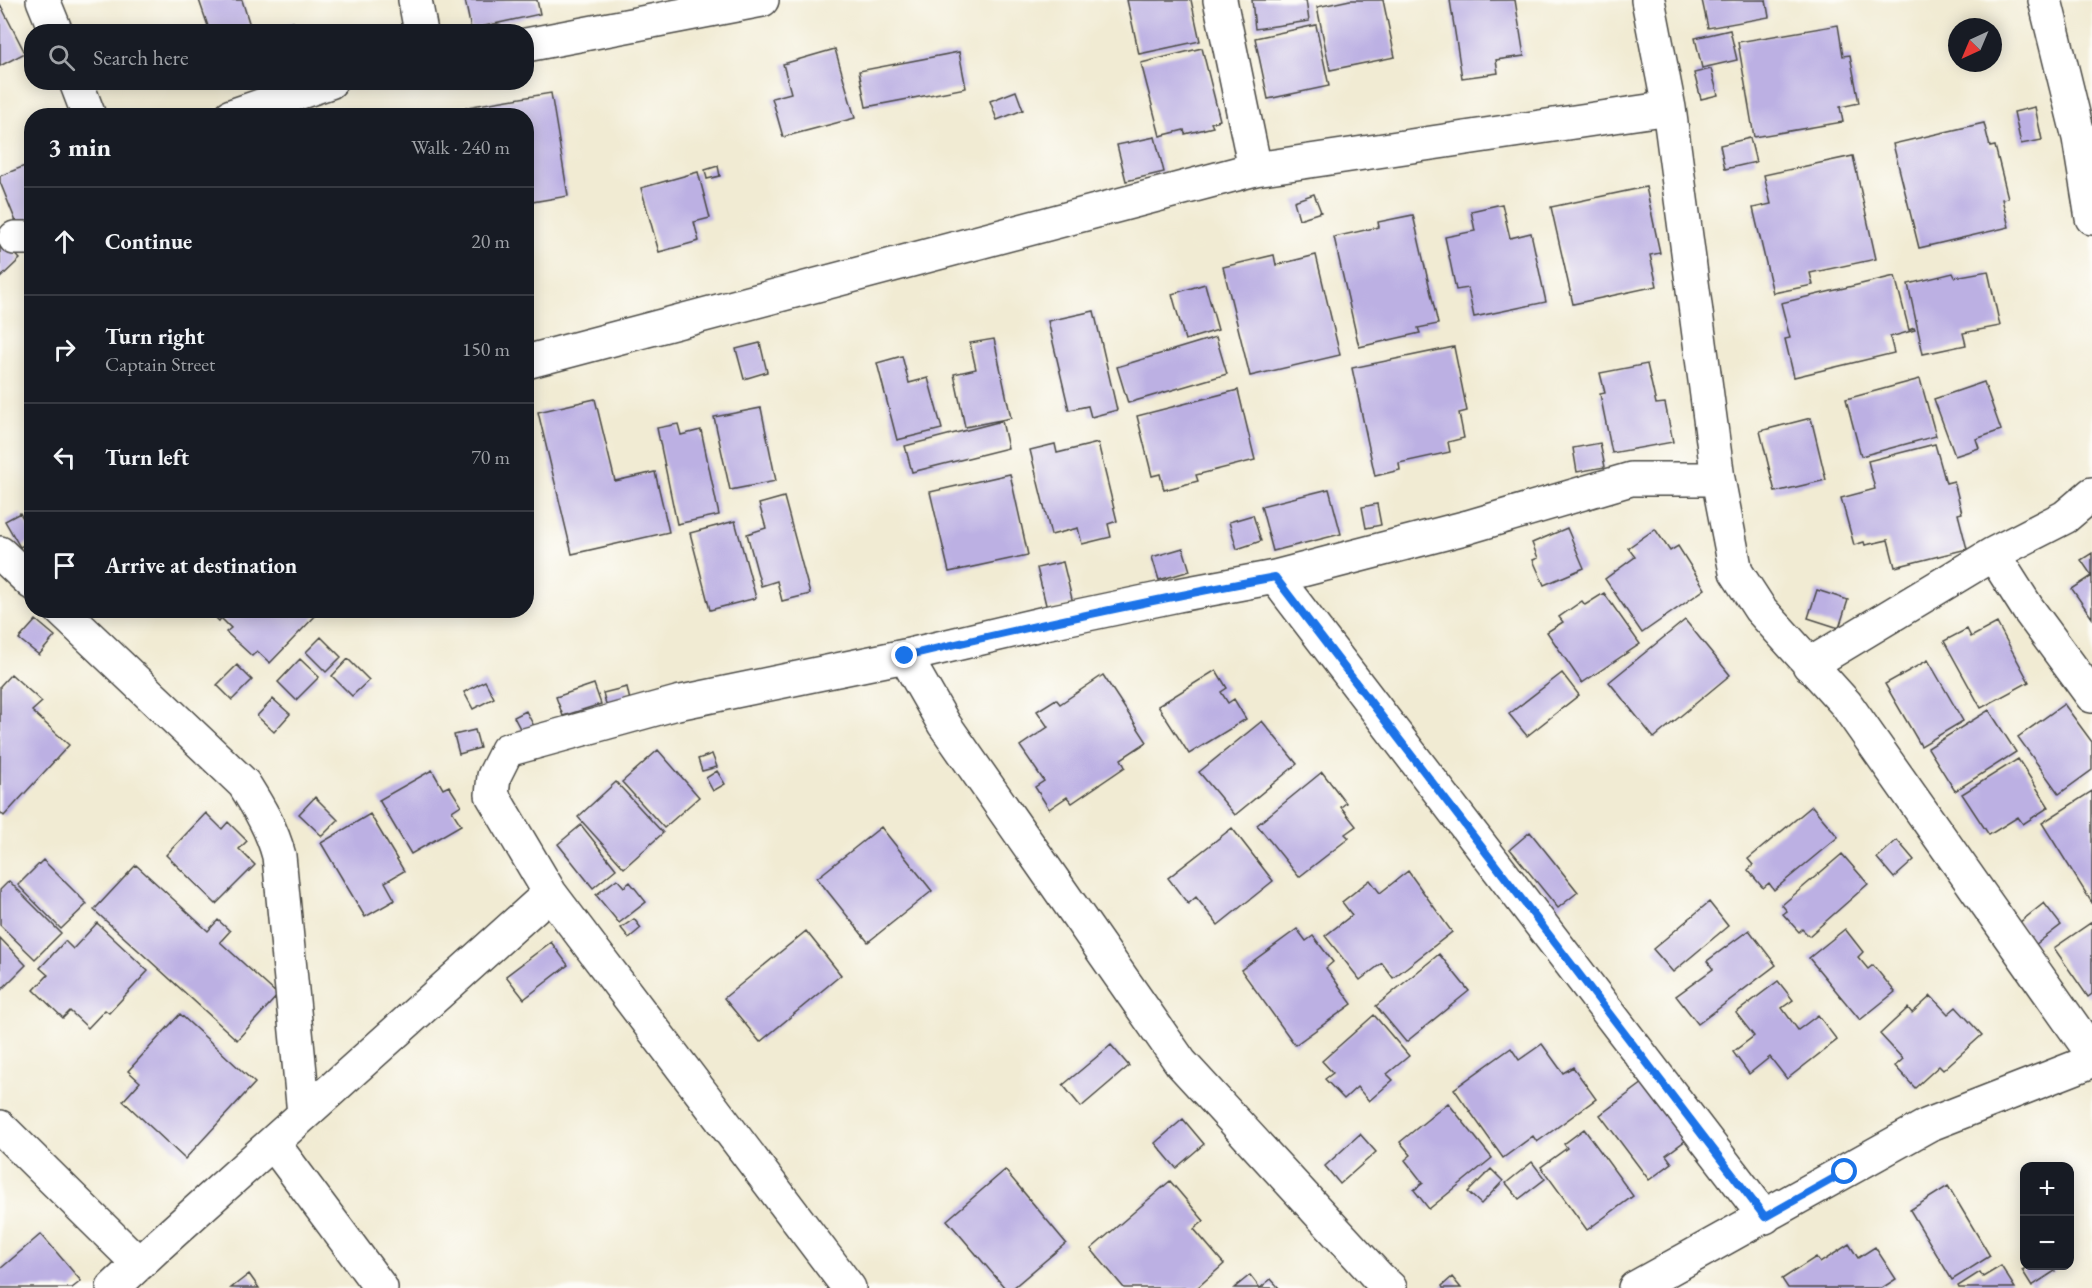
<!DOCTYPE html>
<meta charset="utf-8">
<style>
body{margin:0;font-family:"EB Garamond",serif;background:#242831;color:#f1f3f6}
.controls{position:absolute;right:18px;bottom:18px;display:grid;overflow:hidden;border-radius:12px;box-shadow:0 3px 15px #0003}
.controls button{width:54px;height:54px;display:grid;place-items:center;padding:0;border:0;border-bottom:2px solid #363941;background:#171b24;color:#f1f3f6;font:30px sans-serif}
.compass{position:absolute;left:1948px;top:18px;width:54px;height:54px;border-radius:50%;background:#171b24;box-shadow:0 3px 15px #0003;rotate:224deg}
.stop{position:absolute;width:18px;height:18px;margin:-14px;border:4px solid #1a73e8;border-radius:50%;background:#fff}
.stop.end{background:#1a73e8;border-color:#fff;box-shadow:0 2px 6px #0008}
.list{margin:0;padding:0;list-style:none}
h2{display:flex;justify-content:space-between;align-items:center;height:78px;margin:0;padding:0 24px;font-size:26px}
h2 small{font-size:20px;font-weight:400;color:#9ea1a6}
.list li{display:grid;grid-template-columns:39px 1fr auto;gap:18px;align-items:center;box-sizing:border-box;height:108px;padding:0 24px;border-top:2px solid #363941}
.list b{display:block;font-size:22px;white-space:nowrap}
.list p{margin:0;font-size:20px;white-space:nowrap;color:#9ea1a6}
.list em{font-size:20px;font-style:normal;color:#9ea1a6}
.icon{flex:none;width:33px;height:33px;fill:none;stroke:currentColor;stroke-width:2;stroke-linecap:round;stroke-linejoin:round}
.map{position:relative;flex:none;width:2092px;height:1288px;overflow:hidden}
.search{position:absolute;background:#171b24;box-shadow:0 3px 15px #0003;left:24px;top:24px;width:510px;height:66px;display:flex;align-items:center;gap:15px;box-sizing:border-box;padding:0 21px;border-radius:24px;color:#9ea1a6;font-size:22px}
.panel{position:absolute;background:#171b24;box-shadow:0 3px 15px #0003;left:24px;top:108px;width:510px;height:510px;border-radius:24px}
.map>svg:first-child{display:block}
.building{fill:#bcb0e3}
.lines{fill:none;stroke-linecap:round;stroke-linejoin:round}
.street-casing{stroke:#494844;stroke-width:36}
.street{stroke:#fff;stroke-width:33}
.route{stroke:#1a73e8;stroke-width:8}
</style>
<div class="map">
<svg width="2092" height="1288" viewBox="0 0 2092 1288">
<rect width="100%" height="100%" fill="#fdfcf7"/>
<filter id="ink" filterUnits="userSpaceOnUse"><feTurbulence type="fractalNoise" baseFrequency=".0167" numOctaves="2"/><feDisplacementMap in="SourceGraphic" scale="12" xChannelSelector="R" yChannelSelector="G"/><feConvolveMatrix kernelMatrix="1 2 1 2 8 2 1 2 1" color-interpolation-filters="sRGB"/></filter>
<filter id="wash" filterUnits="userSpaceOnUse"><feTurbulence type="fractalNoise" baseFrequency=".008" numOctaves="4" result="noise"/><feDisplacementMap in="SourceGraphic" scale="24" xChannelSelector="R" yChannelSelector="G"/><feGaussianBlur stdDeviation="1.35" result="paint"/><feColorMatrix in="noise" values="0 0 0 0 0 0 0 0 0 0 0 0 0 0 0 0 0 1.4 0 .05"/><feComposite in="paint" operator="in"/></filter>
<g filter="url(#wash)">
<rect width="100%" height="100%" fill="#f1ebd3"/>
<g id="blocks">
<path class="building" d="M 199,0 L 242,0 L 252,32 L 210,32 Z
M 465,0 L 537,0 L 540,14 L 471,29 Z
M 1127,0 L 1191,0 L 1200,41 L 1139,54 Z
M 1252,0 L 1306,0 L 1309,21 L 1255,29 Z
M 1350,0 L 1383,0 L 1395,57 L 1330,70 L 1317,7 Z
M 1450,0 L 1515,0 L 1524,56 L 1496,60 L 1498,73 L 1462,78 Z
M 1702,0 L 1766,0 L 1769,17 L 1708,28 Z
M 0,4 L 25,53 L 0,66 Z
M 293,22 L 297,32 L 270,32 Z
M 1316,25 L 1329,86 L 1268,99 L 1255,38 Z
M 1838,25 L 1843,56 L 1850,55 L 1859,103 L 1840,107 L 1843,122 L 1754,137 L 1738,42 Z
M 1730,30 L 1737,60 L 1702,68 L 1695,38 Z
M 1202,48 L 1220,120 L 1211,123 L 1213,127 L 1185,134 L 1184,130 L 1160,136 L 1141,63 Z
M 835,49 L 855,118 L 783,137 L 772,98 L 791,93 L 783,64 Z
M 959,52 L 966,88 L 866,107 L 859,71 Z
M 1711,69 L 1718,95 L 1701,99 L 1694,73 Z
M 1016,91 L 1023,110 L 997,120 L 990,101 Z
M 551,93 L 568,196 L 526,203 L 526,116 L 467,116 L 466,107 Z
M 2035,107 L 2042,140 L 2021,144 L 2014,112 Z
M 1984,123 L 1990,147 L 1995,146 L 2008,198 L 2002,199 L 2009,227 L 1919,248 L 1893,144 Z
M 1155,137 L 1164,172 L 1126,181 L 1117,145 Z
M 1750,138 L 1756,162 L 1725,169 L 1720,145 Z
M 1853,156 L 1876,259 L 1810,273 L 1813,285 L 1773,293 L 1753,208 L 1771,204 L 1764,175 Z
M 32,163 L 32,223 L 19,229 L 0,182 L 0,176 Z
M 718,166 L 720,176 L 707,179 L 705,170 Z
M 698,172 L 710,218 L 694,222 L 699,241 L 659,252 L 641,188 Z
M 1646,187 L 1660,253 L 1650,255 L 1657,286 L 1573,304 L 1551,207 Z
M 1314,194 L 1321,212 L 1299,219 L 1294,201 Z
M 1502,204 L 1510,238 L 1531,233 L 1546,302 L 1474,317 L 1468,288 L 1456,290 L 1445,237 L 1475,231 L 1471,211 Z
M 1413,215 L 1438,324 L 1418,328 L 1420,333 L 1359,347 L 1334,237 L 1379,227 L 1378,222 Z
M 0,237 L 20,259 L 0,278 Z
M 1274,255 L 1276,265 L 1316,255 L 1340,355 L 1250,376 L 1223,267 Z
M 1988,271 L 2000,326 L 1963,333 L 1966,345 L 1923,354 L 1908,284 L 1953,273 L 1955,277 Z
M 1895,276 L 1909,330 L 1914,328 L 1915,330 L 1890,337 L 1894,353 L 1794,377 L 1785,339 L 1790,338 L 1781,303 Z
M 1205,284 L 1218,330 L 1185,340 L 1172,294 Z
M 1094,311 L 1117,410 L 1091,417 L 1088,406 L 1069,410 L 1048,321 Z
M 1216,337 L 1227,374 L 1128,403 L 1117,367 Z
M 994,339 L 1011,418 L 965,427 L 954,374 L 976,369 L 970,343 Z
M 760,343 L 767,372 L 744,379 L 736,349 Z
M 1454,347 L 1467,411 L 1459,413 L 1464,438 L 1448,442 L 1450,452 L 1399,463 L 1400,470 L 1375,476 L 1352,368 Z
M 902,356 L 909,383 L 928,378 L 942,429 L 897,440 L 877,363 Z
M 1647,364 L 1656,404 L 1665,403 L 1673,442 L 1612,453 L 1600,394 L 1605,393 L 1600,373 Z
M 1920,379 L 1936,436 L 1861,456 L 1846,399 Z
M 1984,382 L 2001,430 L 1976,439 L 1979,448 L 1955,456 L 1934,399 Z
M 1238,390 L 1255,460 L 1196,475 L 1198,481 L 1164,490 L 1160,474 L 1152,476 L 1137,416 Z
M 595,399 L 615,481 L 655,472 L 669,532 L 572,554 L 538,412 Z
M 761,408 L 776,481 L 730,490 L 714,417 Z
M 1811,418 L 1826,480 L 1775,492 L 1760,431 Z
M 1002,421 L 1008,448 L 912,472 L 905,446 Z
M 678,424 L 681,435 L 701,430 L 719,515 L 677,524 L 657,428 Z
M 1098,443 L 1117,521 L 1108,524 L 1111,537 L 1082,544 L 1078,528 L 1051,535 L 1030,450 L 1055,444 L 1057,453 Z
M 1600,443 L 1605,467 L 1577,472 L 1573,448 Z
M 1935,444 L 1946,483 L 1954,481 L 1962,513 L 1958,514 L 1967,549 L 1895,567 L 1888,540 L 1865,545 L 1864,542 L 1854,545 L 1841,498 L 1875,489 L 1868,461 Z
M 1010,474 L 1028,555 L 949,572 L 930,492 Z
M 1329,489 L 1341,534 L 1273,551 L 1261,506 Z
M 784,497 L 810,594 L 782,601 L 777,581 L 761,586 L 747,534 L 766,528 L 759,504 Z
M 1377,504 L 1381,525 L 1366,528 L 1362,507 Z
M 20,513 L 32,534 L 32,541 L 20,547 L 5,521 Z
M 1253,515 L 1261,541 L 1237,549 L 1229,522 Z
M 735,521 L 756,598 L 710,610 L 690,533 Z
M 1567,528 L 1584,568 L 1544,585 L 1533,560 L 1538,558 L 1532,543 Z
M 1655,529 L 1670,551 L 1678,546 L 1705,589 L 1642,633 L 1605,579 L 1635,557 L 1628,548 Z
M 1183,548 L 1190,571 L 1159,580 L 1152,557 Z
M 2092,553 L 2092,576 L 2081,560 Z
M 1063,562 L 1073,603 L 1047,609 L 1037,568 Z
M 2092,576 L 2092,618 L 2072,589 Z
M 1817,590 L 1848,600 L 1839,628 L 1808,618 Z
M 1604,593 L 1640,644 L 1582,683 L 1547,632 L 1563,622 L 1559,617 L 1582,601 L 1585,605 Z
M 208,610 L 321,610 L 270,663 L 257,651 L 252,656 L 226,632 L 231,628 L 221,618 L 219,621 Z
M 36,620 L 55,636 L 39,655 L 19,639 Z
M 1685,620 L 1730,675 L 1654,738 L 1609,682 Z
M 1997,623 L 2029,682 L 1981,708 L 1944,641 L 1967,629 L 1971,637 Z
M 321,637 L 341,657 L 326,672 L 306,652 Z
M 300,659 L 319,677 L 296,700 L 278,682 Z
M 348,659 L 369,680 L 352,696 L 332,676 Z
M 1928,660 L 1963,721 L 1921,746 L 1885,684 Z
M 237,665 L 252,680 L 232,700 L 217,685 Z
M 1216,670 L 1227,688 L 1221,692 L 1228,703 L 1234,699 L 1246,719 L 1189,754 L 1158,706 Z
M 1562,673 L 1579,695 L 1527,736 L 1509,714 Z
M 11,674 L 42,702 L 32,711 L 69,745 L 4,816 L 0,812 L 0,686 Z
M 1103,675 L 1147,742 L 1121,759 L 1125,767 L 1072,803 L 1067,797 L 1049,809 L 1035,787 L 1044,781 L 1020,746 L 1048,727 L 1037,711 L 1056,699 L 1060,704 Z
M 485,681 L 494,698 L 473,709 L 464,692 Z
M 594,684 L 601,704 L 563,716 L 556,697 Z
M 627,687 L 632,710 L 609,716 L 603,693 Z
M 273,699 L 290,714 L 274,732 L 257,716 Z
M 2064,704 L 2092,742 L 2092,770 L 2059,794 L 2018,737 Z
M 1989,710 L 2016,752 L 1955,791 L 1928,748 Z
M 526,711 L 536,730 L 524,736 L 514,717 Z
M 1262,721 L 1297,764 L 1235,815 L 1199,772 Z
M 475,730 L 480,748 L 459,754 L 454,735 Z
M 658,750 L 699,797 L 664,828 L 622,782 Z
M 712,754 L 717,767 L 702,771 L 698,759 Z
M 2018,759 L 2049,807 L 2023,824 L 2018,817 L 1989,835 L 1962,794 Z
M 432,770 L 443,789 L 449,786 L 461,805 L 452,811 L 461,825 L 411,854 L 379,800 Z
M 717,771 L 725,784 L 713,791 L 706,778 Z
M 1322,772 L 1346,803 L 1341,807 L 1356,826 L 1345,834 L 1349,838 L 1299,877 L 1257,825 Z
M 616,782 L 663,833 L 624,868 L 578,817 Z
M 2092,791 L 2092,903 L 2042,823 Z
M 315,797 L 338,820 L 322,836 L 299,814 Z
M 1812,806 L 1838,837 L 1774,890 L 1769,883 L 1763,888 L 1748,870 L 1753,865 L 1748,859 Z
M 206,813 L 222,829 L 228,822 L 247,841 L 239,849 L 255,865 L 216,904 L 166,855 Z
M 370,814 L 404,871 L 385,882 L 395,900 L 365,917 L 321,843 Z
M 581,825 L 616,869 L 593,888 L 558,844 Z
M 881,827 L 932,891 L 868,942 L 817,878 Z
M 1232,828 L 1273,881 L 1218,925 L 1196,897 L 1188,904 L 1168,878 Z
M 1530,832 L 1578,892 L 1558,908 L 1510,849 Z
M 1897,840 L 1914,860 L 1894,878 L 1877,858 Z
M 1842,854 L 1868,884 L 1809,936 L 1802,929 L 1799,932 L 1783,914 L 1787,911 L 1782,905 Z
M 43,860 L 87,904 L 61,929 L 18,885 Z
M 136,865 L 208,931 L 218,920 L 230,931 L 220,942 L 278,995 L 237,1040 L 94,910 Z
M 1408,871 L 1452,932 L 1393,978 L 1382,963 L 1360,980 L 1325,936 L 1352,915 L 1342,902 L 1370,880 L 1380,893 Z
M 617,879 L 624,887 L 630,882 L 646,902 L 619,923 L 596,895 Z
M 9,881 L 61,933 L 35,959 L 0,925 L 0,890 Z
M 1709,902 L 1728,926 L 1673,972 L 1653,949 Z
M 2044,903 L 2061,925 L 2035,945 L 2019,923 Z
M 634,919 L 641,928 L 629,938 L 621,928 Z
M 2092,922 L 2092,994 L 2088,997 L 2054,948 Z
M 97,923 L 148,971 L 109,1013 L 105,1010 L 88,1028 L 70,1011 L 63,1018 L 34,990 L 48,975 L 40,968 L 65,941 L 73,949 Z
M 1297,929 L 1306,941 L 1313,936 L 1333,962 L 1326,968 L 1352,1004 L 1295,1045 L 1241,970 Z
M 1845,929 L 1863,952 L 1858,957 L 1868,969 L 1873,965 L 1895,992 L 1860,1020 L 1809,958 Z
M 1749,930 L 1776,965 L 1698,1024 L 1676,996 L 1713,969 L 1707,961 Z
M 806,931 L 841,975 L 760,1042 L 724,998 Z
M 0,938 L 26,965 L 0,991 Z
M 551,942 L 568,965 L 524,999 L 506,976 Z
M 1439,954 L 1469,991 L 1406,1042 L 1376,1006 Z
M 1778,981 L 1793,1000 L 1782,1008 L 1798,1030 L 1818,1015 L 1837,1040 L 1787,1079 L 1770,1057 L 1749,1074 L 1733,1052 L 1754,1036 L 1736,1013 Z
M 1931,996 L 1948,1014 L 1956,1007 L 1982,1035 L 1943,1070 L 1939,1066 L 1915,1088 L 1895,1066 L 1903,1059 L 1880,1034 L 1908,1008 L 1912,1013 Z
M 180,1014 L 255,1083 L 185,1159 L 123,1101 L 140,1082 L 128,1071 Z
M 1374,1015 L 1409,1056 L 1387,1074 L 1393,1080 L 1369,1101 L 1357,1087 L 1344,1099 L 1325,1079 L 1333,1073 L 1322,1061 Z
M 1542,1044 L 1563,1073 L 1573,1067 L 1596,1099 L 1537,1142 L 1533,1136 L 1503,1158 L 1454,1089 L 1511,1048 L 1519,1060 Z
M 1111,1045 L 1129,1066 L 1081,1107 L 1063,1085 Z
M 1643,1083 L 1686,1140 L 1666,1155 L 1672,1163 L 1649,1180 L 1600,1115 Z
M 1448,1103 L 1492,1158 L 1429,1209 L 1414,1190 L 1423,1183 L 1405,1160 L 1411,1155 L 1400,1142 Z
M 1183,1119 L 1204,1144 L 1176,1168 L 1155,1143 Z
M 1584,1129 L 1633,1196 L 1587,1230 L 1541,1167 L 1567,1148 L 1564,1144 Z
M 1360,1134 L 1376,1152 L 1340,1184 L 1325,1166 Z
M 1532,1162 L 1545,1179 L 1519,1199 L 1506,1183 Z
M 1491,1169 L 1503,1181 L 1481,1204 L 1468,1192 Z
M 1005,1170 L 1066,1243 L 1013,1288 L 1005,1288 L 947,1220 Z
M 1170,1181 L 1204,1221 L 1194,1229 L 1224,1264 L 1197,1288 L 1124,1288 L 1091,1249 Z
M 1948,1186 L 1990,1256 L 1952,1280 L 1910,1210 Z
M 41,1234 L 81,1281 L 72,1288 L 0,1288 L 0,1269 Z
M 1849,1244 L 1858,1258 L 1875,1247 L 1896,1279 L 1882,1288 L 1788,1288 L 1782,1279 L 1816,1257 L 1820,1263 Z
M 2001,1266 L 2015,1288 L 1959,1288 L 1958,1286 L 1980,1272 L 1983,1277 Z
M 2029,1266 L 2052,1266 L 2055,1271 L 2032,1286 L 2022,1270 Z
M 249,1274 L 259,1288 L 231,1288 Z
M 1250,1275 L 1260,1288 L 1271,1279 L 1279,1288 L 1234,1288 Z
M 1452,1277 L 1461,1288 L 1443,1288 L 1442,1286 Z"/>
</g>
</g>
<g filter="url(#ink)">
<use href="#blocks" fill-opacity="0" stroke="#494844" stroke-width="1.5"/>
<g class="lines">
<defs>
<path id="street" d="M 43,0 L 56,32
M 415,0 L 421,32
M 1220,0 L 1255,169
M 1648,0 L 1669,108 L 1718,479 L 1736,572 L 1760,609 L 1846,704 L 2092,1053
M 2045,0 L 2079,138 L 2092,218
M 526,45 L 762,0
M 76,82 L 89,116
M 231,116 L 330,82
M 15,238 L 32,238
M 526,362 L 1255,169 L 1669,108
M 0,553 L 32,583
M 1993,554 L 2028,609 L 2092,696
M 1275,577 L 1765,1217
M 61,610 L 244,784 C 259,808 272,829 279,856 L 304,1114
M 905,656 L 944,724 L 1181,1063 L 1378,1277 L 1390,1288
M 1809,665 L 1993,554 L 2065,517 L 2092,494
M 0,1127 L 139,1264
M 273,1143 L 381,1288
M 113,1288 L 160,1244 L 550,893
M 849,1288 L 550,893 L 492,795 L 494,776 L 507,750 L 677,703 L 905,656 L 1045,623 L 1178,595 L 1275,577 L 1468,527 L 1631,479 L 1718,479
M 1635,1288 L 1928,1125 L 2092,1061"/>
</defs>
<use href="#street" class="street-casing"/>
<use href="#street" class="street"/>
</g>
</g>
<g class="lines" filter="url(#ink)">
<path class="route" d="M 905,656 C 1028,627 1151,600 1275,577 L 1765,1217 L 1845,1172"/>
</g>
</svg>
<div class="controls">
<button>+</button>
<button>−</button>
</div>
<svg class="compass" viewBox="-18 -18 36 36"><path d="M0-13l5 13h-10z" fill="#e53935"/><path d="M0 13l5-13h-10z" fill="#9ea1a6"/></svg>
<div class="stop" style="left:1845px;top:1172px"></div>
<div class="stop end" style="left:905px;top:656px"></div>
<div class="search"><svg class="icon" aria-label="search" viewBox="0 0 24 24"><circle cx="10" cy="10" r="6"/><path d="M15 15l6 6"/></svg>Search here</div>
<section class="panel">
<h2>3 min<small>Walk · 240 m</small></h2>
<ul class="list">
<li><svg class="icon" aria-label="ahead" viewBox="0 0 24 24"><path d="M12 20V5M6 11l6-6 6 6"/></svg><div><b>Continue</b></div><em>20 m</em></li>
<li><svg class="icon" aria-label="right" viewBox="0 0 24 24"><path d="M7 20v-9h11M14 6l5 5-5 5"/></svg><div><b>Turn right</b><p>Captain Street</p></div><em>150 m</em></li>
<li><svg class="icon" aria-label="left" viewBox="0 0 24 24"><path d="M17 20v-9H6M10 6l-5 5 5 5"/></svg><div><b>Turn left</b></div><em>70 m</em></li>
<li><svg class="icon" aria-label="arrive" viewBox="0 0 24 24"><path d="M6 21V4h12l-3 4 3 4H6"/></svg><div><b>Arrive at destination</b></div></li>
</ul>
</section>
</div>
